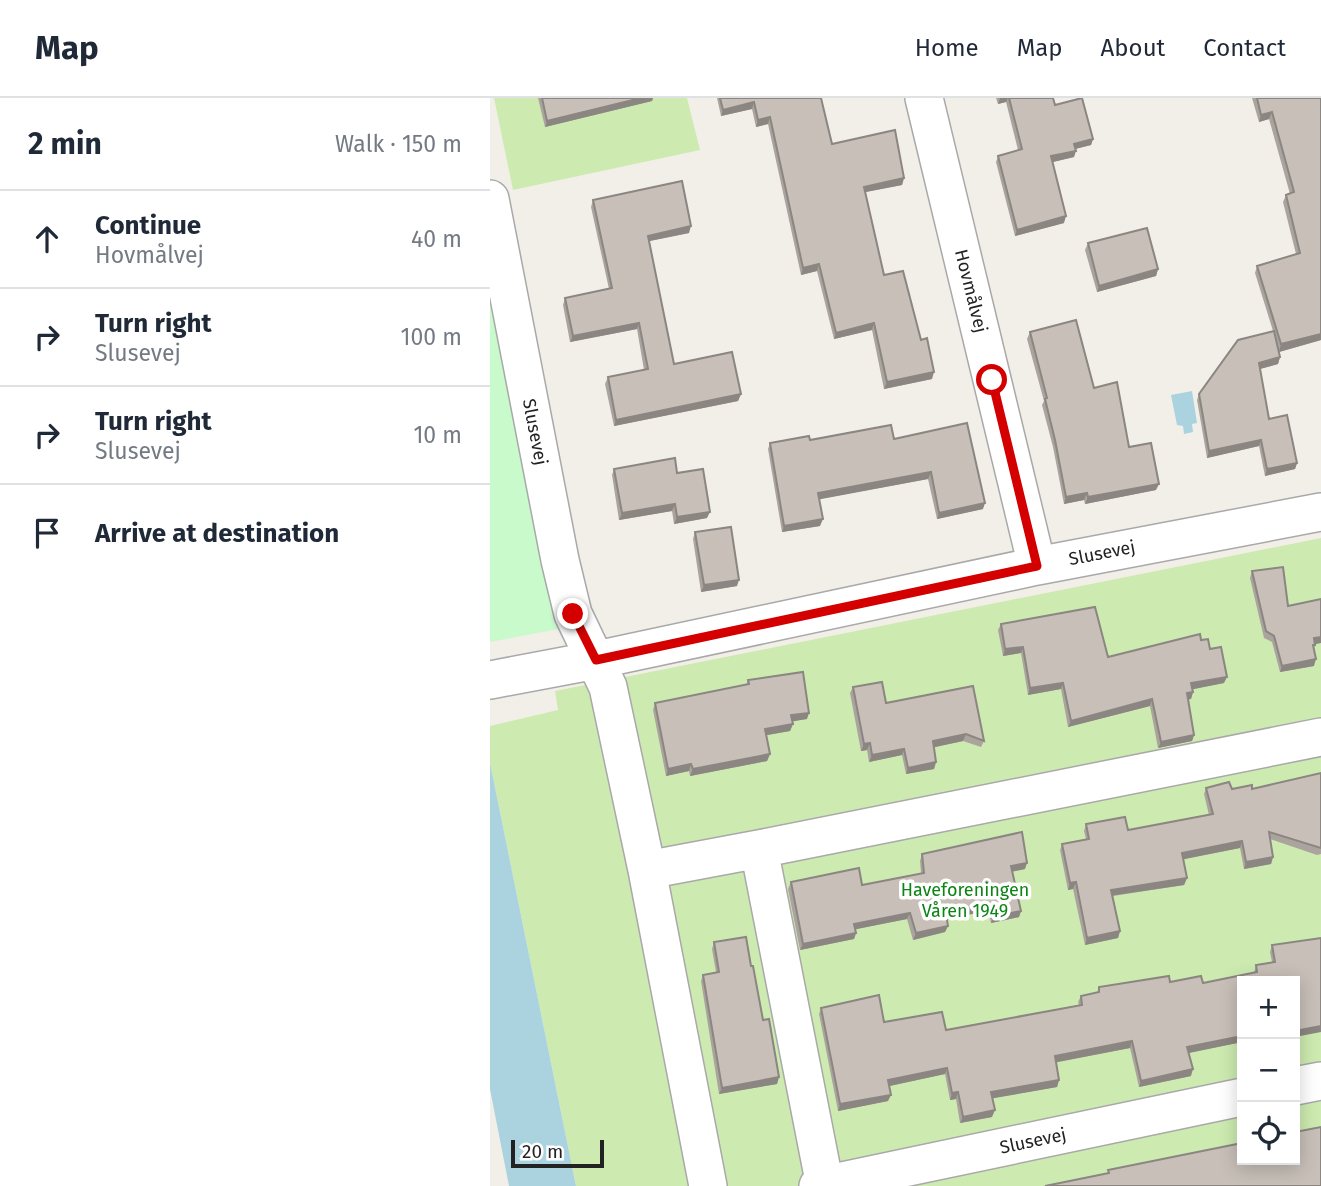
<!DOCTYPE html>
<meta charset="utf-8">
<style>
body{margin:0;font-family:"Fira Sans",sans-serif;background:#f6f6f7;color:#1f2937}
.controls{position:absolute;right:21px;bottom:21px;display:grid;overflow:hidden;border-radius:0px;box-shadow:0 4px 18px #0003}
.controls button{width:63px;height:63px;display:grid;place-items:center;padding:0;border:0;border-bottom:2px solid #e0e1e3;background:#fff;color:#1f2937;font:35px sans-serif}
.scale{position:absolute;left:21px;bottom:18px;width:93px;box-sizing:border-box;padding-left:7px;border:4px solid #222;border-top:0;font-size:19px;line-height:24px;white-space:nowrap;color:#222;-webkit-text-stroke:5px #fff;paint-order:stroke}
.stop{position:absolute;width:21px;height:21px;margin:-16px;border:5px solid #d40000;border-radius:50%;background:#fff}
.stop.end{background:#d40000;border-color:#fff;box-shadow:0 2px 7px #0008}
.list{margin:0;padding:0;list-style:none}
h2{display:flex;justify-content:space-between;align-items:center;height:91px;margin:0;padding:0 28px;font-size:30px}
h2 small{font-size:23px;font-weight:400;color:#747a83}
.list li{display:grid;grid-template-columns:46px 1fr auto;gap:21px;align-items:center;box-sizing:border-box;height:98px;padding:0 28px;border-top:2px solid #e0e1e3}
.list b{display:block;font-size:26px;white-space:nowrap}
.list p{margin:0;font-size:23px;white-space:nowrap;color:#747a83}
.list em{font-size:23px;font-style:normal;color:#747a83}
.icon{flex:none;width:38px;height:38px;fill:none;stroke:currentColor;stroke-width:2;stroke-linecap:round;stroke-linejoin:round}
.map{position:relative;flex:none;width:831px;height:1088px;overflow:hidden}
header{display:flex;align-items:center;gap:42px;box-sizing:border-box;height:98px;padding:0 35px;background:#fff;border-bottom:2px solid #e0e1e3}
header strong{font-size:33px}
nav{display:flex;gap:38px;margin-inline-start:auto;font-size:24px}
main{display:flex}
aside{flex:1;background:#fff}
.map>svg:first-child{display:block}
.grass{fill:#cdebb0;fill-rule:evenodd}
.park{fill:#c8facc}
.water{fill:#aad3df}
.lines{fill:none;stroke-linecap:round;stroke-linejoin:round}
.minor-casing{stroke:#a9a9a9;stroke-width:40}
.minor{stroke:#fff;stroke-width:37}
.wall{fill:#aba49e}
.shaded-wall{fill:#8b8681}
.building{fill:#c7bfb8;stroke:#8b8681;stroke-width:2}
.route{stroke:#d40000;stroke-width:9}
.labels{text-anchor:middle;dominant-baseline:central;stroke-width:7;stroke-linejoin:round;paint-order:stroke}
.street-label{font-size:18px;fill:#222;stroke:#fff}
.park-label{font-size:18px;fill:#0c8416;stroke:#fff}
</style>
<header>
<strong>Map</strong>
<nav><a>Home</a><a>Map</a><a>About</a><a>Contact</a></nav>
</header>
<main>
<aside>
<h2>2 min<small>Walk · 150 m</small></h2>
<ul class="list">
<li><svg class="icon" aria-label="ahead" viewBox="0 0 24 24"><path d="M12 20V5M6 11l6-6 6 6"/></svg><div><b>Continue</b><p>Hovmålvej</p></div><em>40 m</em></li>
<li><svg class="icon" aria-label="right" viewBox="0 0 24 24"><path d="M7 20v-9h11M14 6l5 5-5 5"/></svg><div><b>Turn right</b><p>Slusevej</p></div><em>100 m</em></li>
<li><svg class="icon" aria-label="right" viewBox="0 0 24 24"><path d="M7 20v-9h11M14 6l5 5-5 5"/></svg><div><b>Turn right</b><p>Slusevej</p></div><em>10 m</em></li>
<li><svg class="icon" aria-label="arrive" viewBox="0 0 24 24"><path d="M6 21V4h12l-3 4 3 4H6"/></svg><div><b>Arrive at destination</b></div></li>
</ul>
</aside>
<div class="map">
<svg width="831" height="1088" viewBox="0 0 831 1088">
<rect width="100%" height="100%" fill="#f2efe9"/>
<path class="grass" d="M 4,0 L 197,0 L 210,52 L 23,92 Z
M 831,440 L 831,1088 L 86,1088 L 0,665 L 0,628 L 68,612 L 65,593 ZM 752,883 L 805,883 L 805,1062 L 752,1062 Z"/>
<path class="park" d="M 0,184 L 69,531 L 0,544 Z"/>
<path class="water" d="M 702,293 L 707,325 L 702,326 L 703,334 L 694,336 L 693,328 L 687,327 L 681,297 Z
M 0,665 L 86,1088 L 19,1088 L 0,991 Z"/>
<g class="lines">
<defs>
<path id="minor" d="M 434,0 L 547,468
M 0,101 L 70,462 L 83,516 L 118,589 L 157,772 L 218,1088
M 0,582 L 106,562 L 547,468 L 831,414
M 269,751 L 335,1088
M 157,772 L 269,751 L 831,639
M 805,988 L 831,983
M 328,1088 L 752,999"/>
</defs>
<use href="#minor" class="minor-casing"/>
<use href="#minor" class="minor"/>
</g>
<path class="wall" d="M 48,0 L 163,0 L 162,3 L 55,29 Z
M 227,0 L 331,0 L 342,46 L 414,80 L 412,87 L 375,94 L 394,177 L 431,242 L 442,281 L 394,291 L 382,232 L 344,241 L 327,173 L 311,177 L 278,26 L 266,29 L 262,11 L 231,18 Z
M 506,0 L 563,0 L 565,7 L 603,41 L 601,47 L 585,51 L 584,59 L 562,64 L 574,125 L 525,138 L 506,64 L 508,58 L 528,52 L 516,4 L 508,6 Z
M 762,0 L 831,0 L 831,242 L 789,254 L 790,259 L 788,266 L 770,271 L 779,321 L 807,365 L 805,371 L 775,378 L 769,348 L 717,360 L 707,302 L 709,296 L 783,233 L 765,175 L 767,168 L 806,156 L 793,104 L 796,97 L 800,96 L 779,21 L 769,24 Z
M 103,102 L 199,135 L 159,143 L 184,266 L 251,296 L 248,303 L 124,328 L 115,286 L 118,279 L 154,272 L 147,231 L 80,244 L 73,207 L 75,200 L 119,191 L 101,109 Z
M 598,145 L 668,171 L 666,178 L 607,194 L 595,152 Z
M 540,234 L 604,290 L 639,349 L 666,392 L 595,406 L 594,402 L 574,406 L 563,349 L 552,307 L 554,303 L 537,241 Z
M 404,341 L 493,411 L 447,421 L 438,381 L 329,401 L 330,428 L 292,434 L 278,351 L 280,345 L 320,342 Z
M 124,371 L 187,375 L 217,420 L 184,426 L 182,413 L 129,422 L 122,377 Z
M 205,434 L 247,488 L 211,494 L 203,441 Z
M 762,473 L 798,508 L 825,546 L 824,551 L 824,568 L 790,574 L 782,544 L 774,540 L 760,480 Z
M 511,526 L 618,559 L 711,542 L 720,551 L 734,585 L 703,591 L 703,594 L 701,601 L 698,601 L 704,637 L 702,643 L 668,650 L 660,608 L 578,629 L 571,591 L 538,597 L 531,555 L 513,558 L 508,532 Z
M 258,582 L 317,621 L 302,623 L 303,626 L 300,633 L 276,637 L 280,656 L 277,663 L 200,678 L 199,673 L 176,678 L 163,612 L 165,605 L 256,587 Z
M 363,589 L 396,605 L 494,643 L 491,649 L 473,643 L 444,649 L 446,664 L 444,671 L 416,676 L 412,657 L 379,664 L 377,652 L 371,653 L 360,595 Z
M 831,675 L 831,756 L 827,757 L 780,741 L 783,759 L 781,766 L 754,771 L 750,750 L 693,761 L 697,780 L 694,787 L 623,798 L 630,833 L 628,840 L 595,847 L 583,791 L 578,792 L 570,752 L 572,746 L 596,741 L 594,733 L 596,726 L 638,732 L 719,717 L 714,696 L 716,690 L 762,691 Z
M 432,756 L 535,771 L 522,774 L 531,813 L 529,819 L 501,825 L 498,812 L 457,822 L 458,828 L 455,834 L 423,842 L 417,821 L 366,831 L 366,835 L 364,841 L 310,852 L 298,791 L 301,784 L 372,787 L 431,775 L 430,763 Z
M 224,844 L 261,868 L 273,922 L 289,979 L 287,986 L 229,996 L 211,883 L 213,877 L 226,874 L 222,851 Z
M 782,847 L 805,883 L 752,944 L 698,955 L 701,978 L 649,989 L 640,950 L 566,964 L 569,982 L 567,989 L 502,1000 L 502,1019 L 470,1025 L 466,1001 L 460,1002 L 455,976 L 399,988 L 398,1003 L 348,1013 L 329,916 L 331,910 L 394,924 L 456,932 L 589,907 L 588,904 L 591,898 L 607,895 L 609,889 L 680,884 L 713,885 L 764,875 L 766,867 L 782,864 L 780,854 Z"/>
<path class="shaded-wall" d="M 151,0 L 163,0 L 162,3 L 55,29 L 57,23 Z
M 510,0 L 518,0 L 516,4 L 508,6 Z
M 264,4 L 262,11 L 231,18 L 233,12 Z
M 782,14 L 779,21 L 769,24 L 771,17 Z
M 280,19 L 278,26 L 266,29 L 268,22 Z
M 603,41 L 601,47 L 581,52 L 584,46 Z
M 586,53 L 584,59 L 559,65 L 561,58 Z
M 414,80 L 412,87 L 371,95 L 374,89 Z
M 576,118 L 574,125 L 525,138 L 527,132 Z
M 201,128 L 199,135 L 155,144 L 158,138 Z
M 329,166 L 327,173 L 311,177 L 313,170 Z
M 668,171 L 666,178 L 607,194 L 609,188 Z
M 149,225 L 147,231 L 80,244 L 83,238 Z
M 384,225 L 382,232 L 344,241 L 346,235 Z
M 831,236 L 831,242 L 789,254 L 791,246 Z
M 790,259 L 788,266 L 766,272 L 769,265 Z
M 444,274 L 442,281 L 394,291 L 397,284 Z
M 251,296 L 248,303 L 124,328 L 126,322 Z
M 771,342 L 769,348 L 717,360 L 719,353 Z
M 807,365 L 805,371 L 775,378 L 777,371 Z
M 441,374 L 438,381 L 326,402 L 328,395 Z
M 669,386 L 666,392 L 595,406 L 598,399 Z
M 597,395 L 594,402 L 574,406 L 576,399 Z
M 495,405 L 493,411 L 447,421 L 449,415 Z
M 185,406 L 182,413 L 129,422 L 132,415 Z
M 220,414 L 217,420 L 184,426 L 187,419 Z
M 333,421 L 330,428 L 292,434 L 294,428 Z
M 249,482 L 247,488 L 211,494 L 214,487 Z
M 831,539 L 831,545 L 822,547 L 824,540 Z
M 533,549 L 531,555 L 513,558 L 515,551 Z
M 826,561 L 824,568 L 790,574 L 792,568 Z
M 737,579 L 734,585 L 699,592 L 701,585 Z
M 573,585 L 571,591 L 538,597 L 540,590 Z
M 703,594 L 701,601 L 695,602 L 697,595 Z
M 662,601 L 660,608 L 578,629 L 581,623 Z
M 319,615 L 317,621 L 299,624 L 301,617 Z
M 303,626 L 300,633 L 272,638 L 275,631 Z
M 476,636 L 473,643 L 441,650 L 443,643 Z
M 704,637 L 702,643 L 668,650 L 671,644 Z
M 380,645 L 377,652 L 371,653 L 374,646 Z
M 414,651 L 412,657 L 379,664 L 382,657 Z
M 280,656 L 277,663 L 200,678 L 203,671 Z
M 446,664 L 444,671 L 416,676 L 418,670 Z
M 201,666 L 199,673 L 176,678 L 178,671 Z
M 752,743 L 750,750 L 690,762 L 692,755 Z
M 783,759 L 781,766 L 754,771 L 756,764 Z
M 537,765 L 535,771 L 519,774 L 521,768 Z
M 697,780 L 694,787 L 619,798 L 621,792 Z
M 586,784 L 583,791 L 578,792 L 580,785 Z
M 500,806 L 498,812 L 453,823 L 456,816 Z
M 531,813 L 529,819 L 501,825 L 503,819 Z
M 420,815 L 417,821 L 362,832 L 364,826 Z
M 458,828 L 455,834 L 423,842 L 426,835 Z
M 630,833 L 628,840 L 595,847 L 597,840 Z
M 366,835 L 364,841 L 310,852 L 313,846 Z
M 831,928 L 831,934 L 805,939 L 805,933 Z
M 752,938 L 752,944 L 694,956 L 697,949 Z
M 642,943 L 640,950 L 563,965 L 565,958 Z
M 457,970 L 455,976 L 395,989 L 398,982 Z
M 703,971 L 701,978 L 649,989 L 651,983 Z
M 289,979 L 287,986 L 229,996 L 232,990 Z
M 569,982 L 567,989 L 499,1001 L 501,994 Z
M 468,994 L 466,1001 L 460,1002 L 462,995 Z
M 401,997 L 398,1003 L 348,1013 L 350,1006 Z
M 505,1012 L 502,1019 L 470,1025 L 473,1019 Z"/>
<path class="building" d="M 52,0 L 151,0 L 57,23 Z
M 230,0 L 331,0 L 342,46 L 405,32 L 414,80 L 374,89 L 394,177 L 413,173 L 431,242 L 437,240 L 444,274 L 397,284 L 384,225 L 346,235 L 329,166 L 313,170 L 280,19 L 268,22 L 264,4 L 233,12 Z
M 519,0 L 563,0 L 565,7 L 592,0 L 603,41 L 584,46 L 586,53 L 561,58 L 576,118 L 527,132 L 508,58 L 532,51 Z
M 767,0 L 831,0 L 831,236 L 791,246 L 767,168 L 810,155 L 796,97 L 804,94 L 782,14 L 771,17 Z
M 192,83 L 201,128 L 158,138 L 184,266 L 242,254 L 251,296 L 126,322 L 118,279 L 158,271 L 149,225 L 83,238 L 75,200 L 122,190 L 103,102 Z
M 657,130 L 668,171 L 609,188 L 598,145 Z
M 586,222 L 604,290 L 627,284 L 639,349 L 661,345 L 669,386 L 598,399 L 597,395 L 576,399 L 565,342 L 555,301 L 557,300 L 540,234 Z
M 784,233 L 790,259 L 769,265 L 779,321 L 797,317 L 807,365 L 777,371 L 771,342 L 719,353 L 709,296 L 748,242 Z
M 477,325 L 495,405 L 449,415 L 441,374 L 328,395 L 333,421 L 294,428 L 280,345 L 319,338 L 320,342 L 401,327 L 404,341 Z
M 185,360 L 187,375 L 213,371 L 220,414 L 187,419 L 185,406 L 132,415 L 124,371 Z
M 241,429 L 249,482 L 214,487 L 205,434 Z
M 793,469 L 798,508 L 831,501 L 831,539 L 824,540 L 825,547 L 823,547 L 826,561 L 792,568 L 784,538 L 776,533 L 762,473 Z
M 605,509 L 618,559 L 710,536 L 711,542 L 718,541 L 720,551 L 731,549 L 737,579 L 701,585 L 703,594 L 697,595 L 704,637 L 671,644 L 662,601 L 581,623 L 573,585 L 540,590 L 533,549 L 515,551 L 511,526 Z
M 313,574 L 319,615 L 301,617 L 303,626 L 275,631 L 280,656 L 203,671 L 201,666 L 178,671 L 165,605 L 259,586 L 258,582 Z
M 392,584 L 396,605 L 483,588 L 494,643 L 476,636 L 443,643 L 446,664 L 418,670 L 414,651 L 382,657 L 380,645 L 374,646 L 363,589 Z
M 831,675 L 831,750 L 779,734 L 783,759 L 756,764 L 752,743 L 692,755 L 697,780 L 621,792 L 630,833 L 597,840 L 586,784 L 580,785 L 572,746 L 599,741 L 596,726 L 635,719 L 638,732 L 723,716 L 716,690 L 739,684 L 742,691 L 762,687 L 762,691 Z
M 532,734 L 537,765 L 521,768 L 531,813 L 503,819 L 500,806 L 456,816 L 458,828 L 426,835 L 420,815 L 364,826 L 366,835 L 313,846 L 301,784 L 369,770 L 372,787 L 434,775 L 432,756 Z
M 256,839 L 261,868 L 263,868 L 273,922 L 279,921 L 289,979 L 232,990 L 213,877 L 229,874 L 224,844 Z
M 831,840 L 831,928 L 805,933 L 805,883 L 752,883 L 752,938 L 697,949 L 703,971 L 651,983 L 642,943 L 565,958 L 569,982 L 501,994 L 505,1012 L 473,1019 L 468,994 L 462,995 L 457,970 L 398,982 L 401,997 L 350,1006 L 331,910 L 389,897 L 394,924 L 452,914 L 456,932 L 592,907 L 591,898 L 609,894 L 609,889 L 679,878 L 680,884 L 711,878 L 713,885 L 767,874 L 766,867 L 785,864 L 782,847 Z
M 831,1029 L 831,1088 L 555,1088 L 619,1075 L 618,1072 L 752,1045 L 752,1062 L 805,1062 L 805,1034 Z"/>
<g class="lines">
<path class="route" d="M 83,516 L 106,562 L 547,468 L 502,282"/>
</g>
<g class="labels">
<g class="street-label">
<text transform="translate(481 193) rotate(76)">Hovmålvej</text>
<text transform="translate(45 334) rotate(79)">Slusevej</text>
<text transform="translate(612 455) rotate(-11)">Slusevej</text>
<text transform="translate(543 1043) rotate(-12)">Slusevej</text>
</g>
<g class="park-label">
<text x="475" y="792">Haveforeningen<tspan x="475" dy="21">Våren 1949</tspan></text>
</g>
</g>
</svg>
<div class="controls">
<button>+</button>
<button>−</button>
<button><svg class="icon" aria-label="locate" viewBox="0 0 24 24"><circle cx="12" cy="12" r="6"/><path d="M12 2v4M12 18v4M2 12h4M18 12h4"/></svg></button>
</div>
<div class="scale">20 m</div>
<div class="stop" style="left:502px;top:282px"></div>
<div class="stop end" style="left:83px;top:516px"></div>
</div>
</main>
